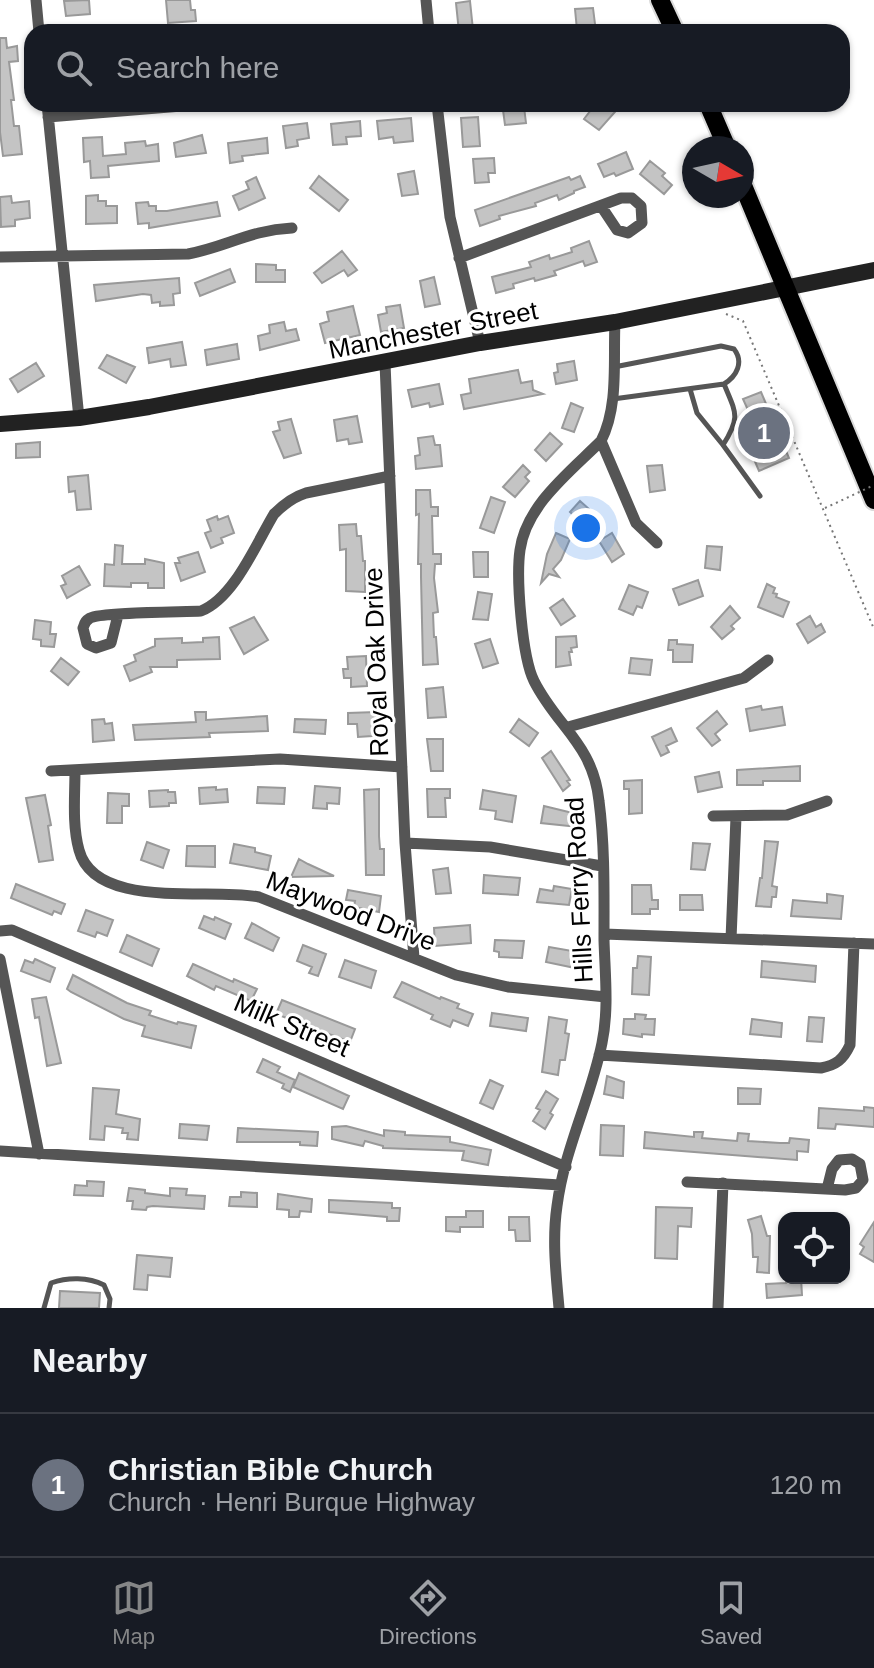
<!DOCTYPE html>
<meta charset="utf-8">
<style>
body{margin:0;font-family:Helvetica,sans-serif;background:#242831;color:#f1f3f6}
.controls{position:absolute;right:24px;bottom:24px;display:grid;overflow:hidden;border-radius:16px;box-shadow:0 2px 6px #0004}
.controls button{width:72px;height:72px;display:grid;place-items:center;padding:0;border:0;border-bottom:2px solid #363941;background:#171b24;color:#f1f3f6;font:40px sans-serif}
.compass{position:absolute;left:682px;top:136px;width:72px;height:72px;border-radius:50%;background:#171b24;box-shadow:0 2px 6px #0004;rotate:99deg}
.you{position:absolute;left:586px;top:528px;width:28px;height:28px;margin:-20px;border:6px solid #fff;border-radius:50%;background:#1a73e8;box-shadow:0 0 0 12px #1a73e833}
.badge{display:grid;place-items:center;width:52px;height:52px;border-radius:50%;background:#858687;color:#fff;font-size:26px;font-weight:700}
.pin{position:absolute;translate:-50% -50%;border:4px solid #fff;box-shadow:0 2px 8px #0006}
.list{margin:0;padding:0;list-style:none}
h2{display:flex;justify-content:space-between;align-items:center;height:104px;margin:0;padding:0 32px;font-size:34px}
h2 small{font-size:26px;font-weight:400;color:#9ea1a6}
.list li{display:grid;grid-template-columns:52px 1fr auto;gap:24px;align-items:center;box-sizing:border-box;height:144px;padding:0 32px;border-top:2px solid #363941}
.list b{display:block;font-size:30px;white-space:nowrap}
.list p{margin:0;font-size:26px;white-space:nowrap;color:#9ea1a6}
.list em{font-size:26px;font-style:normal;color:#9ea1a6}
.icon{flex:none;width:44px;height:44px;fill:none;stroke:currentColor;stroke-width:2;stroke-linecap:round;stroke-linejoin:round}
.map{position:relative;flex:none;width:874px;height:1308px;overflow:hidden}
.search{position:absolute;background:#171b24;box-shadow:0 2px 6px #0004;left:24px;right:24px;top:24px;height:88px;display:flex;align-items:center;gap:20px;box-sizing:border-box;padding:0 28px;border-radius:24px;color:#9ea1a6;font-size:30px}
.sheet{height:248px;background:#171b24}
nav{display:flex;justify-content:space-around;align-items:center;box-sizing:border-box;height:112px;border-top:2px solid #363941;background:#171b24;font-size:22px;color:#9ea1a6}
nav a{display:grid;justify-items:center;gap:4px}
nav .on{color:#858687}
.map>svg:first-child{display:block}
.building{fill:#c4c4c4;stroke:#999;stroke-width:2}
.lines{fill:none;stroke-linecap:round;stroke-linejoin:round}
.primary-casing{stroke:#dbdbdb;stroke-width:22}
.path{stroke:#777;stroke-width:2;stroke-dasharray:2 4;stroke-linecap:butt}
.lane{stroke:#555;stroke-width:5}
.street{stroke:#555;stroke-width:11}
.secondary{stroke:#222;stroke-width:16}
.primary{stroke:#000;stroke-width:18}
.path-bridge{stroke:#777;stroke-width:2;stroke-dasharray:2 4;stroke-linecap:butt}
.labels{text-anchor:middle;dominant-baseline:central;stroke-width:6;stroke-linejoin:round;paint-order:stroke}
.street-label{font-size:26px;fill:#000;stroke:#fff}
</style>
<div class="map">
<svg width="874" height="1308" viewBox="0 0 874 1308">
<rect width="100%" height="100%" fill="#fff"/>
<path class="building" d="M 89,0 L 90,14 L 66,16 L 64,1 Z
M 166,0 L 190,0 L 191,10 L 195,10 L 196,21 L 168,23 Z
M 470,1 L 473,30 L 459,32 L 456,3 Z
M 593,8 L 596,32 L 577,30 L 575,9 Z
M 0,38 L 6,38 L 7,48 L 17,46 L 18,61 L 9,62 L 14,100 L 11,100 L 14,126 L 19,126 L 22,154 L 3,156 L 0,132 Z
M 600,104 L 622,104 L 599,130 L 584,119 L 594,106 L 597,108 Z
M 524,107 L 526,123 L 505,125 L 503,110 Z
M 478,117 L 480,146 L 463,147 L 461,118 Z
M 411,118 L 413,141 L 394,143 L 393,137 L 379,139 L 377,121 Z
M 360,121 L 361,136 L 346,137 L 347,144 L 333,145 L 331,124 Z
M 307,123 L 309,138 L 297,140 L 298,146 L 286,148 L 283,126 Z
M 202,135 L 206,153 L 176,157 L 174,143 Z
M 102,137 L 103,156 L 126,154 L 125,143 L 145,141 L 146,146 L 158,144 L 159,161 L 108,166 L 109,177 L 91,178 L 90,161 L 84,162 L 83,138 Z
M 267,138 L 268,153 L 242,156 L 243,161 L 230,163 L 228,143 Z
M 626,152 L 633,169 L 616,176 L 614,173 L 604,177 L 598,164 Z
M 494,158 L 495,173 L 488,173 L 489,182 L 475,183 L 473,159 Z
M 650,161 L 665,173 L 662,176 L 672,185 L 664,194 L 640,174 Z
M 414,171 L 418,194 L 402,196 L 398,174 Z
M 319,176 L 348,200 L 339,211 L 310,188 Z
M 580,176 L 585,187 L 574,191 L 574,193 L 559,200 L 557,195 L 535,203 L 536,206 L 499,216 L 500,219 L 480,226 L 475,210 L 569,177 L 571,180 Z
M 256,177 L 265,198 L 239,210 L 233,196 L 249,189 L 246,182 Z
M 98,195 L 98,201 L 106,201 L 106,206 L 117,206 L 117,223 L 86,224 L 86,196 Z
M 11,196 L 12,203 L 29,201 L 30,218 L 15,220 L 15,226 L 1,227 L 0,197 Z
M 148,202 L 149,206 L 156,206 L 156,211 L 167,211 L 217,202 L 220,216 L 149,228 L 149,223 L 138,224 L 136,203 Z
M 589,241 L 597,262 L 585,266 L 583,261 L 554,271 L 556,275 L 535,281 L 534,278 L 513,284 L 514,288 L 496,293 L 492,277 L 531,267 L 529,262 L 549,255 L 550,259 L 572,252 L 571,248 Z
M 342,251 L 357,270 L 348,276 L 344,270 L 322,283 L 314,273 Z
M 256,264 L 276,265 L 276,270 L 285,270 L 285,282 L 256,282 Z
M 230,269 L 235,282 L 200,296 L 195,283 Z
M 434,277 L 440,304 L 425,307 L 420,281 Z
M 179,278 L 180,293 L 173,294 L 174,305 L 160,306 L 160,302 L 152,303 L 151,295 L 143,294 L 96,301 L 94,285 Z
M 400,305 L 404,328 L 381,332 L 378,315 L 387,313 L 386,307 Z
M 353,306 L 360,335 L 325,343 L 320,324 L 329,321 L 327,312 Z
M 284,322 L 286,331 L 296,329 L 299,340 L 260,350 L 258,336 L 270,333 L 269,325 Z
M 182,342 L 186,365 L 171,367 L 170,359 L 149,363 L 147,348 Z
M 237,344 L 239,359 L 207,365 L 205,350 Z
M 107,355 L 135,367 L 126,383 L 99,368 Z
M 574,361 L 577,380 L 556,384 L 554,373 L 558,372 L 557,364 Z
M 36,363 L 44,376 L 18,392 L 10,379 Z
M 518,370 L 521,383 L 532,381 L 533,390 L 543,394 L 464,409 L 461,395 L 471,393 L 469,379 Z
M 439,384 L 443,404 L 430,407 L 429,403 L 412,407 L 408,390 Z
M 761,392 L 789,458 L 759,471 L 744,436 L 757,430 L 743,399 Z
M 571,403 L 583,408 L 574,432 L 562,428 Z
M 357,416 L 362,442 L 349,444 L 348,439 L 337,441 L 334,420 Z
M 291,419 L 301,453 L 284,458 L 273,432 L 280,430 L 278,422 Z
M 550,433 L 562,444 L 546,461 L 535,450 Z
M 433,436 L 435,445 L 440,445 L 442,466 L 416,469 L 415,456 L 420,455 L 418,438 Z
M 40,442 L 40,457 L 16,458 L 16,444 Z
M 523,465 L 530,472 L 525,477 L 529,481 L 515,497 L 503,487 Z
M 662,465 L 665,490 L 650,492 L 647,466 Z
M 88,475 L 91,509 L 77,510 L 75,491 L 69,492 L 68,477 Z
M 416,490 L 430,490 L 431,507 L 438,507 L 438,516 L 432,516 L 433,554 L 441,554 L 441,564 L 435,564 L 434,578 L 438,612 L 433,613 L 434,637 L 436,637 L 438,664 L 423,665 L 421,577 L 421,564 L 418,564 L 419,514 L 416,515 Z
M 491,497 L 505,502 L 494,533 L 480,528 Z
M 580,501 L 599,518 L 589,530 L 570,512 Z
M 217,516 L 218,520 L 228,516 L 234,533 L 221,538 L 223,543 L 211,548 L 205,533 L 211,531 L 207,520 Z
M 356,524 L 357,536 L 361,536 L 363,561 L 365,561 L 365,592 L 346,591 L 346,549 L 340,550 L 339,525 Z
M 556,533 L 570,539 L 561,560 L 553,569 L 559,577 L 549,574 L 541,583 L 547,554 Z
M 612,533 L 624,554 L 612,562 L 599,541 Z
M 115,545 L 123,546 L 122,564 L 145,564 L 145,559 L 164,563 L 164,588 L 148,588 L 148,583 L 131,583 L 131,587 L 104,586 L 105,564 L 114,565 Z
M 707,546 L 722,547 L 720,570 L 705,568 Z
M 198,552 L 205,572 L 181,581 L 175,563 L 180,563 L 178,558 Z
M 473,552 L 488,552 L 488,577 L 474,577 Z
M 79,566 L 90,585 L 67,598 L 61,586 L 66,584 L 62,576 Z
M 698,580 L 703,596 L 679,605 L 673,589 Z
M 767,584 L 775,588 L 773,593 L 777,594 L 776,597 L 789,602 L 783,617 L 758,607 Z
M 629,585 L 648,592 L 642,608 L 637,606 L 633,615 L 619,609 Z
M 478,592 L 492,594 L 488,620 L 473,619 Z
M 563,599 L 575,616 L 561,625 L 550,608 Z
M 730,606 L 740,618 L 731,626 L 734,629 L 722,639 L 711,627 Z
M 810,616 L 816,627 L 821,624 L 825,632 L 808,643 L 797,624 Z
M 254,617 L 268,640 L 244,654 L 230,628 Z
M 35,620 L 51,622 L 50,634 L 56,634 L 54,647 L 41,646 L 41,640 L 33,639 Z
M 576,636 L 577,647 L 571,648 L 572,652 L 569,652 L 571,665 L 556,667 L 556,637 Z
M 219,637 L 220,659 L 177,660 L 177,667 L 150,667 L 152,672 L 130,681 L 124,666 L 136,661 L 134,655 L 155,646 L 155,639 L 182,638 L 182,643 L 203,642 L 203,638 Z
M 490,639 L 498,663 L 483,668 L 475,644 Z
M 669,640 L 677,640 L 677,644 L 693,645 L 692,662 L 673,662 L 673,650 L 668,650 Z
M 366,656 L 367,686 L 351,687 L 351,678 L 344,678 L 343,669 L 348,669 L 347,657 Z
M 61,658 L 79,672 L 68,685 L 51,671 Z
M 631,658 L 652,660 L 650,675 L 629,673 Z
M 443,687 L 446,717 L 428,718 L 426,689 Z
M 761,706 L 762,710 L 782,707 L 785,725 L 750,731 L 746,709 Z
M 717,711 L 727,724 L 715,734 L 720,740 L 712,746 L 697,728 Z
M 195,712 L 206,712 L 206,720 L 267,716 L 268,731 L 209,733 L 210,737 L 135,740 L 133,725 L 196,722 Z
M 376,712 L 376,724 L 372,724 L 372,736 L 358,737 L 357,724 L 348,724 L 348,713 Z
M 104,719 L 105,724 L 112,723 L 114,740 L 93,742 L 92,720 Z
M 295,719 L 326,720 L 325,734 L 294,732 Z
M 519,719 L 538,733 L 529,746 L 510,732 Z
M 671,728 L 677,741 L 666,746 L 669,752 L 661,756 L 652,737 Z
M 427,739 L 443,739 L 443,771 L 431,771 Z
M 551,751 L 570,780 L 567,781 L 570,785 L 563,791 L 542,758 Z
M 800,766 L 800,781 L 763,781 L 763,785 L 737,785 L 737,770 Z
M 719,772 L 722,787 L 698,792 L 695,777 Z
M 642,780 L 642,813 L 629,814 L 629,789 L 624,789 L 624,781 Z
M 315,786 L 340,788 L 339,804 L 327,803 L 327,809 L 313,808 Z
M 216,787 L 216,790 L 227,789 L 228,802 L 200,804 L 199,788 Z
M 258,787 L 285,788 L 284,804 L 257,803 Z
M 379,789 L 379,836 L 380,849 L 384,849 L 384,875 L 366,875 L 364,790 Z
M 427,789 L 450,789 L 450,798 L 445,798 L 446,817 L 428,817 Z
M 168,790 L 168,792 L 175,792 L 176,803 L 169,803 L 169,806 L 150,807 L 149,791 Z
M 483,790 L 516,796 L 512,822 L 495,819 L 496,811 L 480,809 Z
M 108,793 L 129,794 L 129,806 L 122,806 L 122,823 L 107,823 Z
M 45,795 L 51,825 L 48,826 L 53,860 L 39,862 L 26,798 Z
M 544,806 L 581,815 L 578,827 L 541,823 Z
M 765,841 L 778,842 L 772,886 L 777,887 L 776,897 L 772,897 L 771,907 L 756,906 L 760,878 L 762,878 Z
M 147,842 L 169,850 L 163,868 L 141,860 Z
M 693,843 L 710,844 L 705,870 L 691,869 Z
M 234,844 L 255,848 L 255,852 L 271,856 L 268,870 L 230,863 Z
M 187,846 L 215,846 L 215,867 L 186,866 Z
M 299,859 L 308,864 L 334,876 L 291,877 Z
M 448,868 L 451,893 L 436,894 L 433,870 Z
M 484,875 L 520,878 L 518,895 L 483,893 Z
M 16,884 L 65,904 L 61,914 L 54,911 L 52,915 L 11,898 Z
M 632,885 L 651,885 L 652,900 L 658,900 L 658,909 L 650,909 L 650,914 L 632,914 Z
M 554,886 L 572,889 L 569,905 L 537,902 L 540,889 L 553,891 Z
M 348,890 L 381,896 L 379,912 L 354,907 L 355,901 L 346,900 Z
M 827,894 L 843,896 L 841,919 L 791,916 L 793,900 L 827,903 Z
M 680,895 L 702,895 L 703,910 L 680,910 Z
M 86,910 L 113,920 L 107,936 L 97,932 L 95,937 L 78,931 Z
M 204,916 L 214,920 L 215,917 L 231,924 L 225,939 L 199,928 Z
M 252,923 L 279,938 L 273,951 L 245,938 Z
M 470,925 L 471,943 L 435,946 L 434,928 Z
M 127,935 L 159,949 L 152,966 L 120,952 Z
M 495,940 L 524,941 L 522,958 L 499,957 L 499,952 L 494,951 Z
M 303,945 L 326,954 L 318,976 L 309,973 L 312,967 L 297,961 Z
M 549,947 L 578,952 L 575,968 L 546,962 Z
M 638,956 L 651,957 L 649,995 L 632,994 L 633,968 L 637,968 Z
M 35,959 L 55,968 L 50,982 L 21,971 L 25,960 L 33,963 Z
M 345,960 L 376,971 L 371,988 L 339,977 Z
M 762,961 L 816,966 L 815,982 L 761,977 Z
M 193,964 L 233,982 L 234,979 L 257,989 L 251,1001 L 216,986 L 214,990 L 187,976 Z
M 73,975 L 127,1003 L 151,1011 L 149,1015 L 177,1024 L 178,1022 L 196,1026 L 191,1048 L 142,1036 L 145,1026 L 124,1019 L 71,992 L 67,989 Z
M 402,982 L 440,999 L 441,997 L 459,1004 L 457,1008 L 473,1014 L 468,1026 L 453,1020 L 450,1027 L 431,1019 L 433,1015 L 394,997 Z
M 46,997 L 61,1063 L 47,1066 L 39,1017 L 35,1018 L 32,999 Z
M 282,1000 L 355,1029 L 350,1042 L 276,1014 Z
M 492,1013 L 528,1018 L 526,1031 L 490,1026 Z
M 635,1014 L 646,1015 L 645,1019 L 655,1019 L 654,1035 L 642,1034 L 642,1037 L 623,1034 L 624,1019 L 635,1019 Z
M 549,1017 L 567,1020 L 565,1033 L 569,1034 L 565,1060 L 560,1060 L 558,1075 L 542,1072 Z
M 809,1017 L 824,1018 L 822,1042 L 807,1041 Z
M 752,1019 L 782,1023 L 781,1037 L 750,1034 Z
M 263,1059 L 280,1067 L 277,1072 L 295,1080 L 290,1092 L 282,1088 L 284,1084 L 257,1072 Z
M 299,1073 L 349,1096 L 343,1109 L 293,1087 Z
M 607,1076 L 624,1082 L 623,1098 L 604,1094 Z
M 490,1080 L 503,1086 L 493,1109 L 480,1103 Z
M 93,1088 L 119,1090 L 116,1114 L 140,1119 L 138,1140 L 127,1139 L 128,1133 L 122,1133 L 123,1128 L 105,1126 L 104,1140 L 90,1139 Z
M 738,1088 L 761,1089 L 760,1104 L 738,1104 Z
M 546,1091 L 558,1099 L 550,1113 L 553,1115 L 545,1129 L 533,1121 L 540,1110 L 536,1108 Z
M 864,1107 L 874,1108 L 874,1127 L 836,1124 L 835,1129 L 818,1128 L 819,1108 L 864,1111 Z
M 180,1124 L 209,1126 L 207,1140 L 179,1138 Z
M 601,1125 L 624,1126 L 623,1156 L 600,1155 Z
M 346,1126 L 384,1136 L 384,1130 L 405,1132 L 405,1135 L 450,1137 L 450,1142 L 491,1150 L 488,1165 L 462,1160 L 464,1151 L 383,1148 L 383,1146 L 365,1141 L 363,1146 L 332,1139 L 332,1127 Z
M 238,1128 L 318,1132 L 317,1146 L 300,1145 L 300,1142 L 237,1142 Z
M 645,1132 L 694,1137 L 694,1132 L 703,1132 L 702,1138 L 737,1141 L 738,1133 L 749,1134 L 748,1141 L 780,1143 L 789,1143 L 790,1138 L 809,1140 L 808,1152 L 797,1151 L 797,1160 L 644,1148 Z
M 87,1181 L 104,1182 L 103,1196 L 74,1195 L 75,1185 L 87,1186 Z
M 129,1188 L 145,1190 L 145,1193 L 170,1196 L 170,1188 L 187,1189 L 186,1195 L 205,1196 L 204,1209 L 153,1206 L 147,1207 L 146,1210 L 132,1209 L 133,1201 L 127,1201 Z
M 241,1192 L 257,1193 L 257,1207 L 229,1206 L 230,1197 L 241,1197 Z
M 278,1194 L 312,1199 L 311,1212 L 300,1211 L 299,1217 L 289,1217 L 289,1210 L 277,1209 Z
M 329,1200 L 392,1203 L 392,1208 L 400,1208 L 399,1221 L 387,1221 L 387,1217 L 329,1212 Z
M 656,1207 L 692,1208 L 691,1227 L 678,1226 L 677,1259 L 655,1258 Z
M 466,1211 L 483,1211 L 483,1227 L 460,1227 L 460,1232 L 446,1231 L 446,1217 L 466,1217 Z
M 761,1216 L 767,1236 L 770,1236 L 769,1273 L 757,1272 L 758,1257 L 753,1257 L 752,1234 L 748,1220 Z
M 509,1217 L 529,1217 L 530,1241 L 516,1241 L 515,1230 L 509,1230 Z
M 874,1222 L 874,1262 L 860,1254 L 864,1247 L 860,1244 Z
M 137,1255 L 172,1258 L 170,1277 L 148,1275 L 147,1290 L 134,1289 Z
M 786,1278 L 801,1278 L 802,1295 L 767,1298 L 766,1284 L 786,1283 Z
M 60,1291 L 100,1293 L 99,1308 L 59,1308 Z"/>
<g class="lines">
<defs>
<path id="primary" d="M 660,0 L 675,32
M 708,104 L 727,148
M 742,183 L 874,500"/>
</defs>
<use href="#primary" class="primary-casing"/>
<path class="path" d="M 726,314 L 743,321 L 874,629
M 825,508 L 836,503"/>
<path class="lane" d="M 614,367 L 721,346 L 734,349 C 744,362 737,376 724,384 C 736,413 741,417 723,445 L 760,496
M 690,389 L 697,413 L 723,445
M 613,399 L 724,384
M 44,1308 L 51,1283 C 68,1277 88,1277 104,1285 L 110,1299 L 109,1308"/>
<path class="street" d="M 36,0 L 39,32
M 426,0 L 429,32
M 47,104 L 79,418
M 437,104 L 450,217 L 480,343
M 48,117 L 206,104
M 0,257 L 188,254 C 226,247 250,230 292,228
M 459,258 L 621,198 L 632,198 L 641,206 L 642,223 L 628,233 L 617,230 L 601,206
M 385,363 L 405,843 L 414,958
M 601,441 L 636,523 L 657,543
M 118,615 L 111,643 L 96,648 L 87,644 L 83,628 C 85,623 85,621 90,618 C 101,612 183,612 201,611 C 234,598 256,544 274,514 C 284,504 293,497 306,493 L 390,476
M 568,727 L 744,678 L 768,660
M 75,770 C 75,795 72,825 79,850 C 95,911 211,887 259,897 L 456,975 L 508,987 L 606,997
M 51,771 L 280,759 L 402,767
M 713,816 L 787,815 L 827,801
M 405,843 L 490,847 L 602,866
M 0,931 L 12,930 L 566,1167
M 604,934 L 874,944
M 731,939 L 736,817
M 0,959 L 39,1154
M 599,1055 L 821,1068 C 836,1065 843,1060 850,1045 L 854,943
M 0,1151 L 560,1185
M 687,1182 L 845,1190 L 856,1188 L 863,1180 L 860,1164 L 852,1159 L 839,1160 L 832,1169 L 827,1189
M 559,1308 C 556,1274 552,1240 557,1206 C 564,1150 591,1098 602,1043 C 609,1009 605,974 604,940 C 604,894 605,847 599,801 C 593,744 557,727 534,681 C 522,657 516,578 520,550 C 526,505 571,471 601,441 C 619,406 613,360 615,322
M 718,1308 L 723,1183"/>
<path class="secondary" d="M 0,424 L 79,418 L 149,407 L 480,343 L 615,322 L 874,270"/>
<use href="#primary" class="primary"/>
<path class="path-bridge" d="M 836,503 L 874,485"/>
</g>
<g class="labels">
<g class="street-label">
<text transform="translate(433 330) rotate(-11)">Manchester Street</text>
<text transform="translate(376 662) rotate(-92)">Royal Oak Drive</text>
<text transform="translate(579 890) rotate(-93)">Hills Ferry Road</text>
<text transform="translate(351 911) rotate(21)">Maywood Drive</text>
<text transform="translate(292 1025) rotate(23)">Milk Street</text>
</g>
</g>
</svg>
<div class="controls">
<button><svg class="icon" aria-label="locate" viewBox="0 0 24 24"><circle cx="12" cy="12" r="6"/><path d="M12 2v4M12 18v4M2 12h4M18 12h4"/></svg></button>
</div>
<svg class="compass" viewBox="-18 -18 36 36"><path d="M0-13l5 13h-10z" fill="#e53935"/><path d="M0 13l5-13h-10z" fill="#9ea1a6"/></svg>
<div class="you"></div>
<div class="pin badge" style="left:764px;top:433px;background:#6b7280">1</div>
<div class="search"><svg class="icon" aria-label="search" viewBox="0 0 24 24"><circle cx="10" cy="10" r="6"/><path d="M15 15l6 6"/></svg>Search here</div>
</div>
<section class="sheet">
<h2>Nearby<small></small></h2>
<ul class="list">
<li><span class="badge" style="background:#6b7280">1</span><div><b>Christian Bible Church</b><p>Church · Henri Burque Highway</p></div><em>120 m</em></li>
</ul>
</section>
<nav>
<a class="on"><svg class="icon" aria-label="map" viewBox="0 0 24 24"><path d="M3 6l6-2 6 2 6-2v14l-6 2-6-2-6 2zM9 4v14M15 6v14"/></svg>Map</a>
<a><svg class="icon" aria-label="directions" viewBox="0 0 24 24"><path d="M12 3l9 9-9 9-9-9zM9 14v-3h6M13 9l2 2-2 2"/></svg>Directions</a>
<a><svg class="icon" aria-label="saved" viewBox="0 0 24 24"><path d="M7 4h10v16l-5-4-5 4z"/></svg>Saved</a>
</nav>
